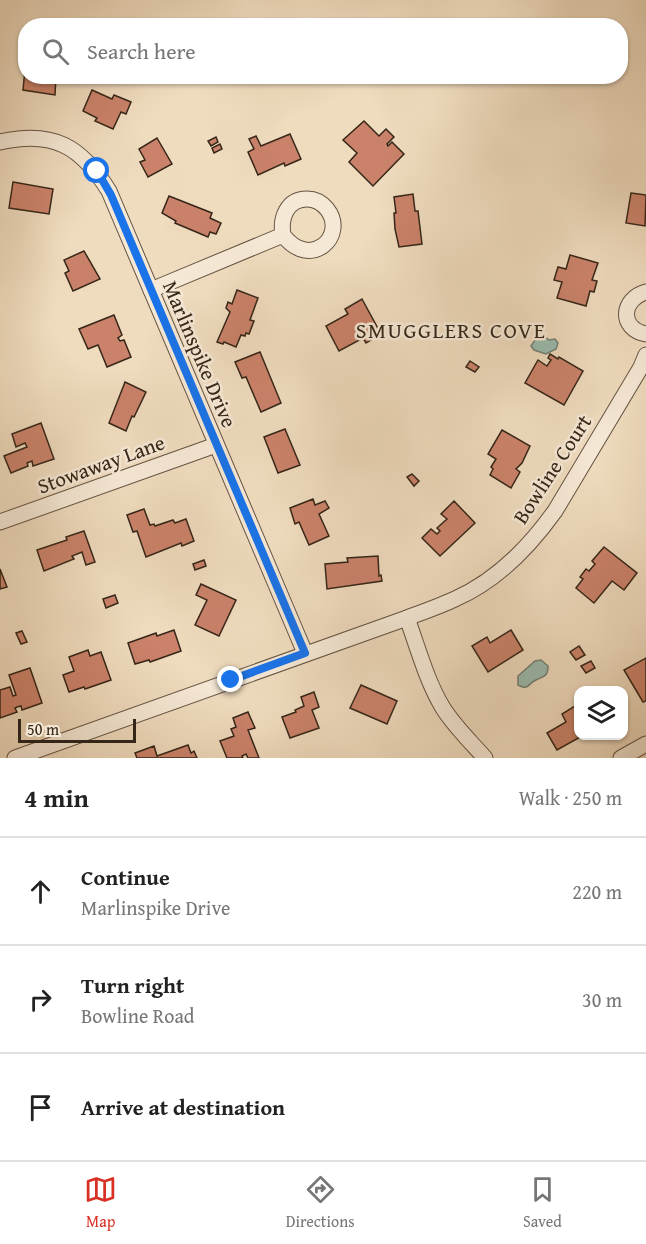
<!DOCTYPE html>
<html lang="en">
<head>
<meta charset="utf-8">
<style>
  :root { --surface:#fff; --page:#f2f2f2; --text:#222; --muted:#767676; --line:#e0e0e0; --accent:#d93025 }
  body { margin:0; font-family:"Gentium Book Plus",serif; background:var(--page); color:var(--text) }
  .controls { position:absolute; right:18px; bottom:18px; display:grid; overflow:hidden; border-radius:12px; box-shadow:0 2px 4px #0004 }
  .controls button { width:54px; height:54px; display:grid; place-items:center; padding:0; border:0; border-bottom:2px solid var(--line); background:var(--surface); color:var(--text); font:30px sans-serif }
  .scale { position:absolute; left:18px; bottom:15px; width:118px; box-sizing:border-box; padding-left:6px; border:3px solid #352618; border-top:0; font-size:16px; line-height:21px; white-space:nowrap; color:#352618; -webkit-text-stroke:4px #f5e8d5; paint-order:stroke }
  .stop { position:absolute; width:18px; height:18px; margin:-14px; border:4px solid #1a73e8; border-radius:50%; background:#fff }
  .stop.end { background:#1a73e8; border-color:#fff; box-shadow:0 2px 6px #0008 }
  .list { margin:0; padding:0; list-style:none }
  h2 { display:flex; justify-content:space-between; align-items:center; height:78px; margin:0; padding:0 24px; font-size:26px }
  h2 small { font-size:20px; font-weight:400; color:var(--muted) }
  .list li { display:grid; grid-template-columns:39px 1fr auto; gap:18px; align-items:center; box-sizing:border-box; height:108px; padding:0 24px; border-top:2px solid var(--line) }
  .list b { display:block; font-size:22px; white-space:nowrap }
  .list p { margin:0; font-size:20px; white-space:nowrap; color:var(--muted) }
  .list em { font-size:20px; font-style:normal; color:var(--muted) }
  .icon { flex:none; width:33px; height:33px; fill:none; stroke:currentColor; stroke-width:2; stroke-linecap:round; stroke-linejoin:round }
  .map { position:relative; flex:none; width:646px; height:758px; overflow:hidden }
  .search { position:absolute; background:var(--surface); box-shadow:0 2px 4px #0004; left:18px; right:18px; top:18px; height:66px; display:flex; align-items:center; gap:15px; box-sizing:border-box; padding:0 21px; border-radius:24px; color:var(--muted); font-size:22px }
  .sheet { height:402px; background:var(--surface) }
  nav { display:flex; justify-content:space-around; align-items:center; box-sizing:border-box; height:84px; border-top:2px solid var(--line); background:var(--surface); font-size:16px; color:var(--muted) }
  nav a { display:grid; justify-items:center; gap:3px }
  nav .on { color:var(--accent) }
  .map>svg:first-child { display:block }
</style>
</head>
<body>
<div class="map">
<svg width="646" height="758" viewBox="0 0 646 758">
  <rect width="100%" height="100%" fill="#efdbbe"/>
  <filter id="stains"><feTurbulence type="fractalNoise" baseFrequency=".00333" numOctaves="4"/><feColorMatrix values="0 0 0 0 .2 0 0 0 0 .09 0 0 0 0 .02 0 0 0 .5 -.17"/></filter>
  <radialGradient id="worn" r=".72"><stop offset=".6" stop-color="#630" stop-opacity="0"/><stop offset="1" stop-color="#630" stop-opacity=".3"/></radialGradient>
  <g fill="#9abbaf" stroke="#727f73" stroke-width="1.5">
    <path d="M544 336 549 340 555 339 558 343 556 349 546 354 534 350 531 346 535 340Z"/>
    <path d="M541 660 548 666C548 677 544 676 536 680 527 684 529 691 518 685V676L535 661Z"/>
  </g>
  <g fill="#ca826a" stroke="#352618" stroke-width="1.5">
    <path d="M25 69 26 76H56L55 95 23 90Z"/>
    <path d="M92 90 112 99 114 95 131 102 126 114 121 112 113 129 95 121 97 118 83 111Z"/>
    <path d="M364 121 379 136 386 129 394 137 387 144 388 146 392 142 404 154 373 186 349 162 357 153 343 140Z"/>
    <path d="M290 134 301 159 285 166 284 163 258 175 248 152 254 149 249 139 256 136 261 146Z"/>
    <path d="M216 137 218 142 211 146 208 141Z"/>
    <path d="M157 138 172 164 148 177 140 162 145 160 139 149Z"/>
    <path d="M220 144 222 149 214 153 212 148Z"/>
    <path d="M13 182 53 189 49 214 9 208Z"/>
    <path d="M631 193 646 195 645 226 626 223Z"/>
    <path d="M413 194 415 211H418L422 244 399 247 395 229 394 213H396L394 197Z"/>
    <path d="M169 196 212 213 210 218 221 223 216 234 210 232 208 237 175 223 176 221 162 213Z"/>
    <path d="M84 251 100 279 73 291 65 273 69 271 64 260Z"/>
    <path d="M570 255 598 263 592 280 597 281 594 292 590 291 586 306 557 298 562 282 554 280 558 267 566 269Z"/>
    <path d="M237 290 258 298 250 320 254 321 249 334 246 333 245 336 241 335 236 347 224 342 223 344 217 342 230 312 226 308 228 302 232 304Z"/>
    <path d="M362 299 381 334 366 343 363 338 339 351 326 326 348 314 345 309Z"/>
    <path d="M114 315 122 335 118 338 120 341 124 340 131 357 107 367 98 345 88 349 79 329Z"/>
    <path d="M260 352 281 403 261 412 246 377 242 378 235 362Z"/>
    <path d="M550 354 558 359 559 357 583 371 564 405 525 383 538 360 547 366 551 360 548 358Z"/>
    <path d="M470 361 479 367 475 372 466 367Z"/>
    <path d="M125 382 146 392 134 417 132 416 126 431 109 423Z"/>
    <path d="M41 423 54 459 33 466 32 461 27 463 28 466 11 473 4 456 27 447 25 443 16 447 12 434Z"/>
    <path d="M285 429 300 465 278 473 264 437Z"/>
    <path d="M502 430 530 446 522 463 516 469 520 472 511 488 490 475 493 469 491 467 496 459 488 454Z"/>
    <path d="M412 474 419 481 414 486 407 477Z"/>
    <path d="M313 499 315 505 325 501 329 508 319 514 329 536 309 545 299 522 295 524 290 508Z"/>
    <path d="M454 501 475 523 440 556 422 538 431 529 437 534 440 531 437 528 447 519 441 514Z"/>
    <path d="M144 509 150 525 154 524 155 526 173 520 175 523 186 519 194 541 182 546 181 543 146 557 137 531 133 532 127 515Z"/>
    <path d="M84 531 95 562 86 565 82 552 72 556 74 559 44 571 37 550 67 540 66 537Z"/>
    <path d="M604 547 637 573 624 590 612 581 594 603 576 588 583 579 580 577 586 569 589 571 595 564 592 561Z"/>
    <path d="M378 556 379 576 381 575 382 581 327 589 325 564 348 562 347 558Z"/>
    <path d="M204 560 206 566 195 570 193 564Z"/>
    <path d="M0 569 7 587 0 589Z"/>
    <path d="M201 584 236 600 219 636 195 625 207 600 196 595Z"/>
    <path d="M115 595 118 603 106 608 103 599Z"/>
    <path d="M174 630 181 651 150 662 149 660 135 664 128 643 156 633 157 636Z"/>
    <path d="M511 630 523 650 488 672 472 646 487 637 490 643Z"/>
    <path d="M22 631 27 642 21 644 16 633Z"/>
    <path d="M579 646 585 655 576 660 570 652Z"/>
    <path d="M88 650 90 656 101 652 111 680 85 689 84 687 69 692 63 675 74 671 69 657Z"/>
    <path d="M646 658V701L643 702 624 670Z"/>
    <path d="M591 661 595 668 586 673 581 666Z"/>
    <path d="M30 668 42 703 22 710 21 706 17 707 15 708 17 712 0 718V690L10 687 13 696 16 695 9 675Z"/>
    <path d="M361 685 397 701 387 724 350 708Z"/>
    <path d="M314 692 319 707 312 710 319 728 290 738 282 717 296 712 295 710 304 706 301 697Z"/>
    <path d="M578 704V736H582L557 750 547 733 566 722 562 714Z"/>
    <path d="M248 712 255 728 248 730 259 758H248L246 754 242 756 243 758H227L220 741 234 736 231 729 236 727 233 718Z"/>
    <path d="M188 745 191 753 194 751 197 758H137L135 753 154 746 157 756Z"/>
  </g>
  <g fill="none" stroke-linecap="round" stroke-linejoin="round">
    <defs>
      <g id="minor">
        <path d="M0 142C53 130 81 146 109 191L305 653"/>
        <path d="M151 290 283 235C310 271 348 236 327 209 322 203 316 199 307 199 287 199 280 218 283 235"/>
        <path d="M646 292C621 299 619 329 646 334"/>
        <path d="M0 522 216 445"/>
        <path d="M407 618C418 648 427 682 443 708 455 727 471 742 485 758"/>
        <path d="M15 758 407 618C423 612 440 606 455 599 496 581 530 546 555 511L641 367 646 355"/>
        <path d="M621 758 646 744"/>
      </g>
    </defs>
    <use href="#minor" stroke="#645342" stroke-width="17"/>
    <use href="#minor" stroke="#f5e8d5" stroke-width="15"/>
  </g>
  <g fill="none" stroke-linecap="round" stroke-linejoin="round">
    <path stroke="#1a73e8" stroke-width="8" d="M97 171 111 195 305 653 231 680"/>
  </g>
  <g text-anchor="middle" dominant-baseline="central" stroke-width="5" stroke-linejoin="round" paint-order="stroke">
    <g font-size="21" fill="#352618" stroke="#f5e8d5">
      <text transform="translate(200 354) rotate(67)">Marlinspike Drive</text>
      <text transform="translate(101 464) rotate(-20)">Stowaway Lane</text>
      <text transform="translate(552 469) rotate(-57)">Bowline Court</text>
    </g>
    <g font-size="22" letter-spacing="1.5" fill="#352618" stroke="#f5e8d5">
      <text x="451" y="330">SMUGGLERS COVE</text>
    </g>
  </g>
  <rect width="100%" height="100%" filter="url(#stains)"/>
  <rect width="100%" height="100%" fill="url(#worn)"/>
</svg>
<div class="controls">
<button><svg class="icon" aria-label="layers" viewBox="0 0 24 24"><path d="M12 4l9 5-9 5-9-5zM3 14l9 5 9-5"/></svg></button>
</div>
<div class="scale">50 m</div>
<div class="stop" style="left:97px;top:171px"></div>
<div class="stop end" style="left:231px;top:680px"></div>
<div class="search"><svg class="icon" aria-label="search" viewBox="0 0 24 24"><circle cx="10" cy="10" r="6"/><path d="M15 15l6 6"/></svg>Search here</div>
</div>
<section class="sheet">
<h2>4 min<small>Walk · 250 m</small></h2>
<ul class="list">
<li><svg class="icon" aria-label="ahead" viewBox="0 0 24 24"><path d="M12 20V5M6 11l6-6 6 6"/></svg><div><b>Continue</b><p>Marlinspike Drive</p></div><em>220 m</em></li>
<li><svg class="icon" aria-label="right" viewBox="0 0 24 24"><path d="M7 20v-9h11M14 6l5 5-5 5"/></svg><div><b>Turn right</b><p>Bowline Road</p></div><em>30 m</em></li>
<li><svg class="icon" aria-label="arrive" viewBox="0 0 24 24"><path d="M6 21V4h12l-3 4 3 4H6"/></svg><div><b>Arrive at destination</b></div></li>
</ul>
</section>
<nav>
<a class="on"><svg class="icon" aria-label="map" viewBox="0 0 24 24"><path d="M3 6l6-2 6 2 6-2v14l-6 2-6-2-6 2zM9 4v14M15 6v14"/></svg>Map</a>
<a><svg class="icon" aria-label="directions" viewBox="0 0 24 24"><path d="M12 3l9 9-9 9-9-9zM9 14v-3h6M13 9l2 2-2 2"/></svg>Directions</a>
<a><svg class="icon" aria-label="saved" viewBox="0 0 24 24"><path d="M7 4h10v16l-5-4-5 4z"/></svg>Saved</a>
</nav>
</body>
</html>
